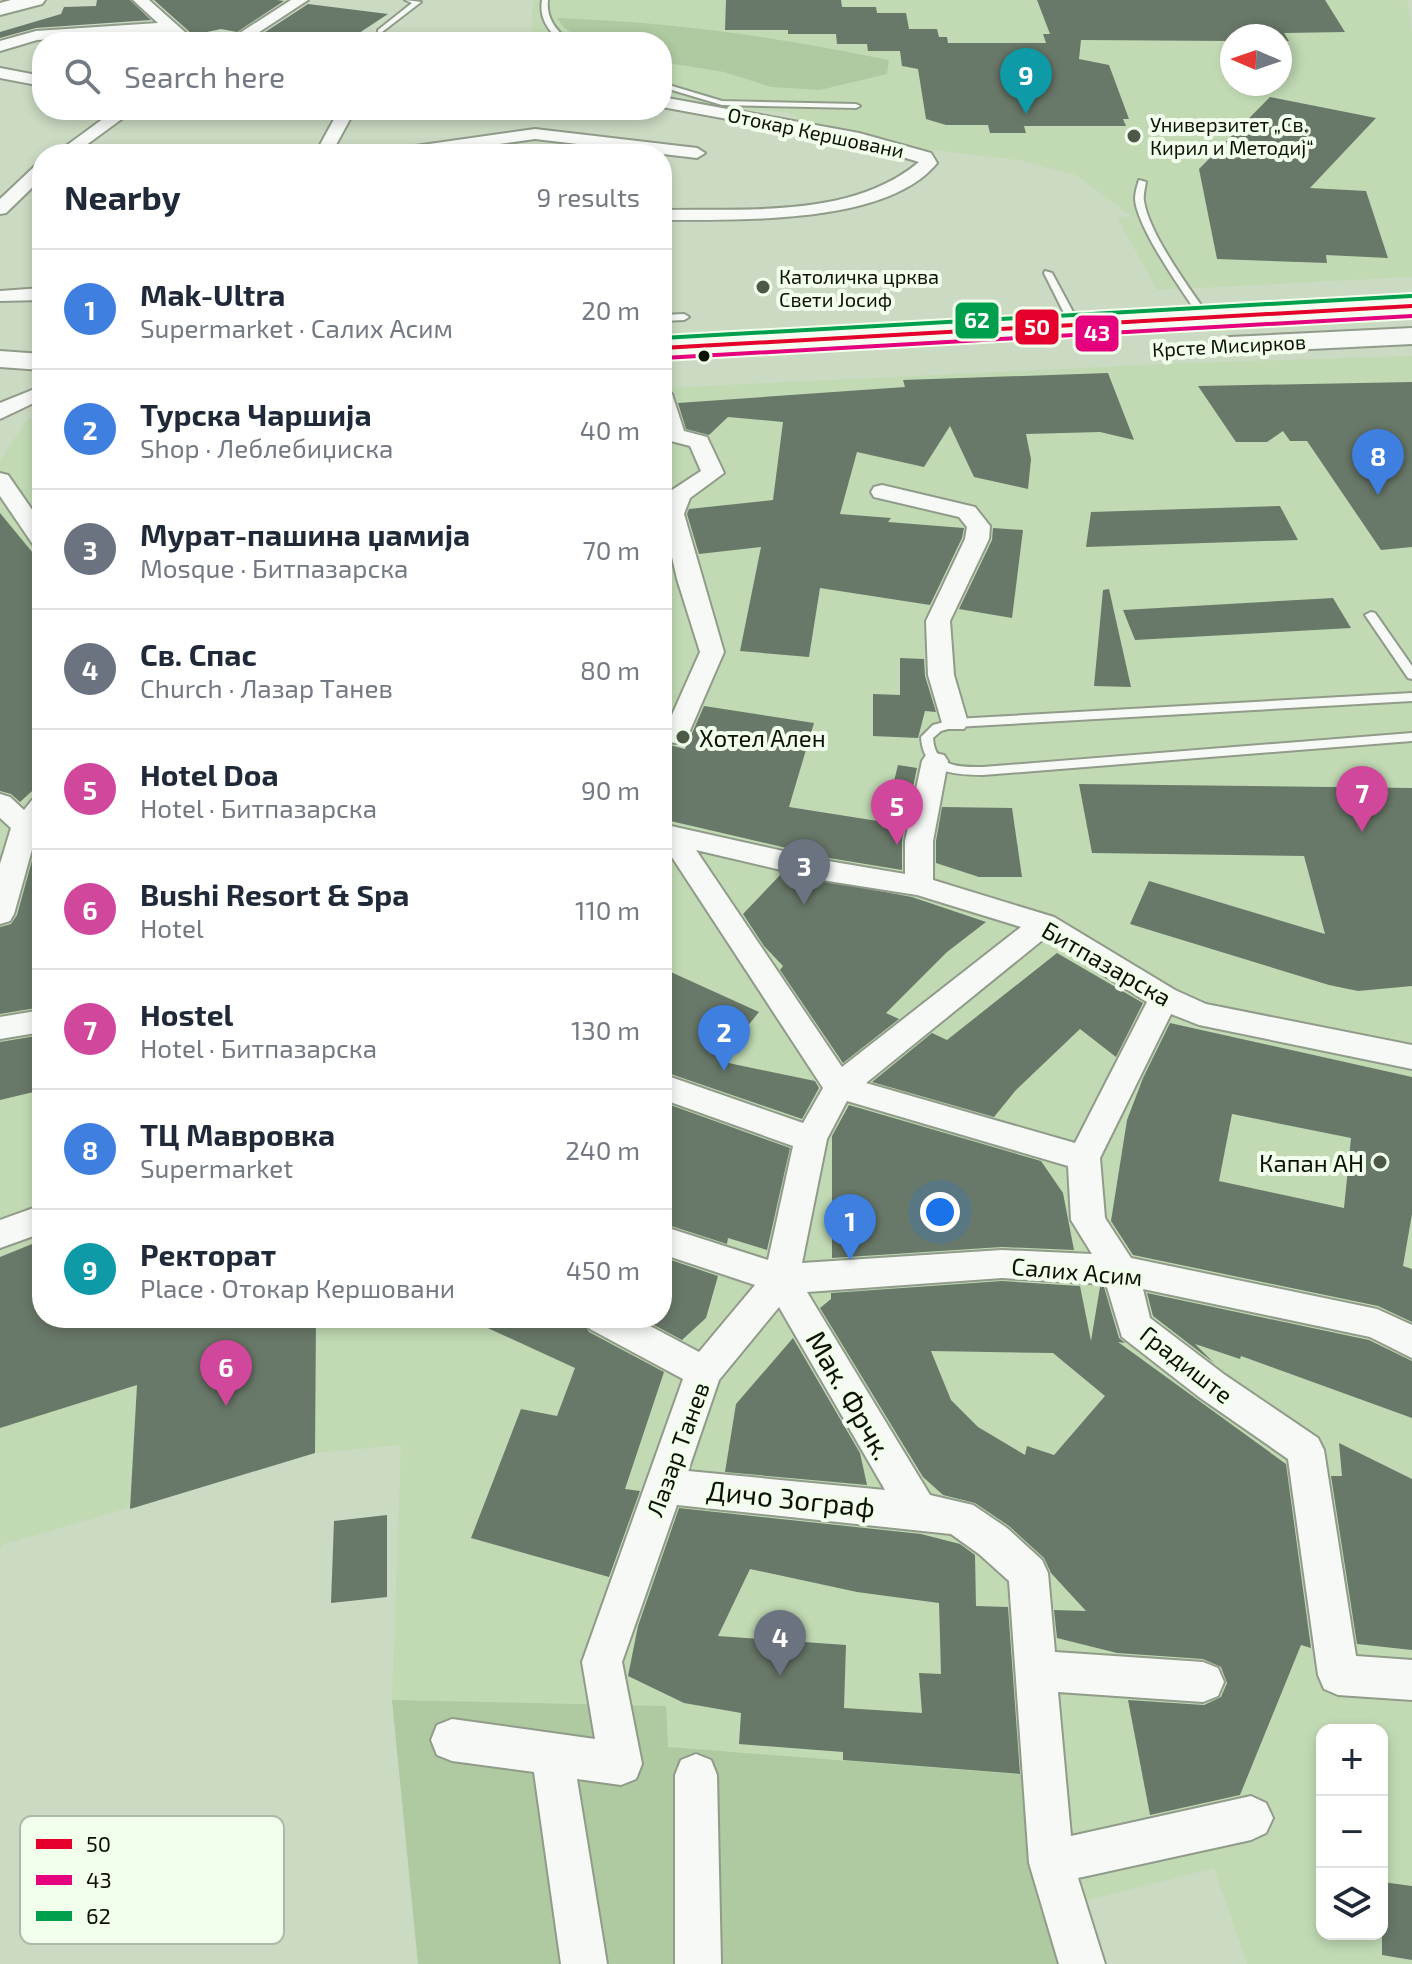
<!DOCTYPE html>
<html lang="en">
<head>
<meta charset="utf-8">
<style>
  :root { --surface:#fff; --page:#f6f6f7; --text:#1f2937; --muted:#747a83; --line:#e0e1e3; --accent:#b45309 }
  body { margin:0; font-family:"Exo 2",sans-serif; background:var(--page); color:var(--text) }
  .controls { position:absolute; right:24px; bottom:24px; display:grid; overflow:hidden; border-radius:16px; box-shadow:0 4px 12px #0003 }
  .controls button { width:72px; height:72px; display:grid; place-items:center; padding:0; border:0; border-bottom:2px solid var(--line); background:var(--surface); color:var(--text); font:40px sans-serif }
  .compass { position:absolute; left:1220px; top:24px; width:72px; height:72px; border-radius:50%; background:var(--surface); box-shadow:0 4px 12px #0003; rotate:272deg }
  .you { position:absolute; left:940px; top:1212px; width:28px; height:28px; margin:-20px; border:6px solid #fff; border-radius:50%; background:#1a73e8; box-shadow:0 0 0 12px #1a73e833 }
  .badge { display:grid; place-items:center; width:52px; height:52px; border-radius:50%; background:var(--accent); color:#fff; font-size:26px; font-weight:700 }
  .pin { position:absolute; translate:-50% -66px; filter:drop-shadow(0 2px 4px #0008) }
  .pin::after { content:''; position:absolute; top:42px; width:28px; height:24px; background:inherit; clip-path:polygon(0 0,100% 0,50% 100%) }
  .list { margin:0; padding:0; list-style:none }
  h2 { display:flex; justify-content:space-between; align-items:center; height:104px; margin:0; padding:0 32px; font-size:34px }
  h2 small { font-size:26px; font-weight:400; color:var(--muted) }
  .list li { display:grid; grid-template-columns:52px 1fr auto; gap:24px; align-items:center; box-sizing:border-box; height:120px; padding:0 32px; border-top:2px solid var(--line) }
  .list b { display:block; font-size:30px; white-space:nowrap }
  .list p { margin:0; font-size:26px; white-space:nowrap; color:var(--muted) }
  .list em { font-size:26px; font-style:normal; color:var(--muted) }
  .icon { flex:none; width:44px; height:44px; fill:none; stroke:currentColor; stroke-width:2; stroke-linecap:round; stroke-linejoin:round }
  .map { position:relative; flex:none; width:1412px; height:1964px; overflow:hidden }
  .search { position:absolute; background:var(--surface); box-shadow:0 4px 12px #0003; left:32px; top:32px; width:640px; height:88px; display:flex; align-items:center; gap:20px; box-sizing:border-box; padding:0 28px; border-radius:32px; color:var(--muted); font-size:30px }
  .panel { position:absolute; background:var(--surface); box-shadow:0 4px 12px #0003; left:32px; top:144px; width:640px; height:1184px; border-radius:32px }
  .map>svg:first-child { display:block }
</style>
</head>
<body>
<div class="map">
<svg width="1412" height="1964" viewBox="0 0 1412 1964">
  <rect width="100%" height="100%" fill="#cbdac2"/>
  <g fill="#c1dab4" fill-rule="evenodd">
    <path d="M533 0H1407L1412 33V277L1157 290 1118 219 1131 216 1076 175 1019 160 915 148 798 124 797 117 786 112 725 109 662 92V42H547L531 29ZM1232 36H1280V84H1232Z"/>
    <path d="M1412 356V1964H1247L1214 1868 1080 1902 946 1770 667 1747 666 1706 392 1700 401 1445 315 1453 2 1545 0 1552V460L28 419 42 418V1318H662V388L1185 363ZM1322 1730H1382V1934H1322Z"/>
  </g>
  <g fill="#afc9a0">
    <path d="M557 18C672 22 777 37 889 60L887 74 820 90 771 87 724 72 662 62V42C628 42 577 52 557 18Z"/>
    <path d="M392 1700 666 1706 668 1747 1028 1775 1082 1964H418Z"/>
  </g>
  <g fill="#697969" fill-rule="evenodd">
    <path d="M97 0H130L151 20 36 28 0 38V32L61 14 64 7 96 6Z"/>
    <path d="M154 0H277L284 1 237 32 221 29 193 35Z"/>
    <path d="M726 0H841L842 7H876L877 13H906L909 29H937L939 37H947L948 43H1046L1043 34H1050L1037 0H1325L1345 32 1284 33 1289 41H1280V36H1232V41L1081 40 1079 59 1109 65 1129 119H1123L1126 126H1024L1026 133H990L988 125H946L926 119 918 69 902 66 900 51H868L867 44H837L836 34H788V30H725Z"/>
    <path d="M308 4 388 14 350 39 326 35 315 42H295L259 36Z"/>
    <path d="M166 35 171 40 53 42Z"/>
    <path d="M1270 97 1376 118 1310 188 1366 191 1388 258 1326 255 1327 263 1217 259 1199 169Z"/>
    <path d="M1108 373 1134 440 1100 432 1026 434 1031 459 1028 489 974 477 950 426 924 467 857 452 840 514 891 518 888 522 964 528 962 538 930 605 820 588 809 657 740 651 761 547 699 554 687 514 689 509 773 500 783 422 728 417 709 435 686 429 678 403 905 387 903 380Z"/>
    <path d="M1412 382V547L1381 550 1307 441H1290L1283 431 1267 442H1236L1198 386Z"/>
    <path d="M1280 506 1298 540 1086 547 1091 512Z"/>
    <path d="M0 513 42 564V782L20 802 11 794 0 791Z"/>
    <path d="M993 528 1023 530 1012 618 959 609 992 540Z"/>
    <path d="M1109 589 1131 687 1094 686 1103 590Z"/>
    <path d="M1333 598 1351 628 1135 640 1123 610Z"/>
    <path d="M900 658 924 659 925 676 936 712 925 711 918 738 873 736V694L900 695Z"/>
    <path d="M704 706 814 723 789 807 884 822 898 765 917 768 902 840V870L829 858 662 819V743L685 749Z"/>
    <path d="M1079 784 1412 788V986L1358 991 1329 985 1130 924 1149 881 1325 934 1304 856 1092 853Z"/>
    <path d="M942 807 1012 808 1022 877H979L936 863V841Z"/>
    <path d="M36 846 42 848V1007L0 1014V927L11 924 17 915Z"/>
    <path d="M782 873 912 897 986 922 947 952 886 1013 899 1019 843 1063 780 970 783 966 764 946 743 914Z"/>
    <path d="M1057 953 1143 1003 1116 1057 1080 1029 1016 1090 994 1117 872 1082 932 1033 947 1040Z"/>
    <path d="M662 968 759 1012 719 1061 815 1081 819 1088 802 1119 662 1071Z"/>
    <path d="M1170 1023 1412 1077V1214L1403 1266 1412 1269V1322L1378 1306 1133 1255 1111 1221 1127 1120 1143 1078ZM1232 1114 1351 1138 1344 1208 1219 1181Z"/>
    <path d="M42 1035V1090L0 1100V1042Z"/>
    <path d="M662 1102 790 1148 767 1250 728 1238 727 1244 662 1223Z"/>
    <path d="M849 1105 1041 1161 1063 1193 1074 1250 1002 1247 832 1258V1136Z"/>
    <path d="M42 1240V1318H316L315 1453 130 1509 137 1385 0 1428V1257Z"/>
    <path d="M662 1257 718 1276 706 1318 682 1340 641 1318H662Z"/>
    <path d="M1002 1281 1080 1286 1091 1341 1100 1287H1104L1119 1338 1125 1343 1118 1342 1286 1464 1311 1648 1301 1645 1240 1795 1150 1815 1128 1700 1204 1705 1221 1697 1227 1683 1221 1667 1203 1659 1117 1653 1057 1638 1054 1610 1086 1611 1051 1573 1044 1558 1009 1526 975 1503 943 1495 923 1477 820 1308 831 1299V1293ZM931 1351 1053 1353 1105 1396 1054 1455 1027 1446 1025 1455 978 1427 951 1400Z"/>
    <path d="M1147 1293 1369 1340 1412 1361V1418L1241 1356 1240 1359 1195 1344 1214 1363 1153 1316Z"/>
    <path d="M466 1318H581L589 1332 664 1372 625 1489 640 1491 609 1577 471 1538 521 1409 557 1416 575 1368Z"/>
    <path d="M793 1338 860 1453 867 1485 725 1472 736 1404Z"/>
    <path d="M1339 1443 1412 1479V1650L1357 1644 1331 1476H1342Z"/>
    <path d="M679 1508 921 1534 960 1544 975 1555 976 1606 1008 1607 1020 1774 843 1760V1752L739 1744 741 1713 684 1703 628 1676 638 1626ZM750 1569 857 1592 939 1603 941 1674 919 1673 922 1713 844 1708 846 1645 718 1636Z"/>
    <path d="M387 1515V1597L331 1603 334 1521Z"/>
    <path d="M1382 1882 1412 1886V1960L1382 1955Z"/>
  </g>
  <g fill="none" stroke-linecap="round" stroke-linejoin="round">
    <defs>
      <g id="lane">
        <path d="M405 0 421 2 382 32H378V30L412 3Z"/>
        <path d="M542 0H548C546 19 556 29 569 42H561C548 30 539 18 542 0Z"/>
        <path d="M662 83 722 101 856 104 860 106 856 108 722 105 662 87Z"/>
        <path d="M1139 180 1146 182C1145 188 1143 195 1144 201 1149 234 1190 289 1210 318L1208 320H1202C1184 294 1137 228 1135 199 1135 193 1137 186 1139 180Z"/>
        <path d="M1045 271 1052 273 1080 325 1078 327 1070 325 1044 273Z"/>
        <path d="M662 315 684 314 689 317 684 320 662 321Z"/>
        <path d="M1371 612 1375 613 1412 666V679L1408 678 1365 615Z"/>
        <path d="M1412 693V701L955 727 941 731 933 738C935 768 959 767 983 767L1412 733V741L983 775C953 775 923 773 921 737L933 725 955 719Z"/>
      </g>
      <g id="street">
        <path d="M133 0H149L196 42H179L167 32 37 40 0 51V41L36 31 158 23Z"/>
        <path d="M291 0H308L244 42H226Z"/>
        <path d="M466 34 471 36V42H453Z"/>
        <path d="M0 68 42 76V86L0 78Z"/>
        <path d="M662 97 859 133 931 153 937 163C886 226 737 219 662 220V210C746 208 851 219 919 162L857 143 662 107Z"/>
        <path d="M115 110H134L74 154H55Z"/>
        <path d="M339 110H355L331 154H315Z"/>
        <path d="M535 129 697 148 705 153 697 158 535 139 430 154H386L394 149Z"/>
        <path d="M42 164V178L6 213 0 214V199L36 165Z"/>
        <path d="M42 288V300L0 301V291Z"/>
        <path d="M42 386V399L0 419V403Z"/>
        <path d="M662 388 672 394 684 431 707 437 724 473 690 498 684 514 724 652 688 735 684 741 675 743 662 740V723L668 724 700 652 677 579 662 513 672 490 701 471 690 446 667 440 664 435Z"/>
        <path d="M0 473 8 475 42 524V548L34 546 0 496Z"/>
        <path d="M882 485 975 507 990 526 989 539 950 621 954 675 968 723 964 729H946L942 723 928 675 926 621 965 539 967 527 959 517 874 497 871 492 874 487Z"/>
        <path d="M935 753 944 755 948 761 933 841V880L1054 917 1175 990 1206 1004 1412 1045V1069L1199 1025 1171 1014 1100 1158 1105 1218 1131 1258 1377 1309 1412 1325V1358L1370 1337 1143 1289 1150 1318 1225 1375 1318 1438 1324 1450 1356 1656 1412 1660V1700L1338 1695 1324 1689 1318 1675 1288 1459 1199 1397 1122 1337 1106 1284 1002 1278 807 1292 930 1495 973 1505 1007 1528 1042 1560 1048 1573 1055 1652 1203 1662 1218 1668 1224 1682 1218 1696 1203 1702 1058 1692 1071 1836 1251 1796 1266 1803 1273 1818 1266 1833 1251 1840 1078 1878 1105 1964H1059L1029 1863 1009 1581 979 1554 951 1534 677 1505 622 1662 642 1764 636 1779 621 1785 577 1779 607 1964H561L534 1772 452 1761 437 1755 431 1740 437 1725 452 1719 595 1739 582 1662 683 1379 590 1329 584 1318H635L699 1352 755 1285 662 1254V1226L768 1260 793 1146 662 1099V1074L803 1123 823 1088 662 842V824L828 861 905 874V841L922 761 926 755ZM696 850 828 881 917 895 1021 927 842 1067ZM1045 938 1147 1002 1075 1143 866 1083ZM847 1101 1068 1166 1071 1220 1092 1254 1002 1250 802 1263 827 1139ZM779 1307 885 1490 688 1471 719 1380Z"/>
        <path d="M0 794 10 797 24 810 32 800 42 797V841L35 839 14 914 10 921 0 924V864L11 828 0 818Z"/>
        <path d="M42 1010V1032L0 1039V1017Z"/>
        <path d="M42 1205V1233L0 1248V1220Z"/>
        <path d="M696 1754 711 1760 717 1775 721 1964H675V1775L681 1760Z"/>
      </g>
      <g id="secondary">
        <path d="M11 0H45L42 4 0 15V3Z"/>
        <path d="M1412 298V314L662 356V340Z"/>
        <path d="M1412 328V344L1230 353 1220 351 1216 345 1220 339 1230 337Z"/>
        <path d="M0 351 42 354V370L0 367Z"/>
      </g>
    </defs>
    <use href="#lane" stroke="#909b89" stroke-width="4"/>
    <use href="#street" stroke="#909b89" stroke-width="4"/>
    <use href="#secondary" stroke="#909b89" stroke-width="4"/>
    <use href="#lane" fill="#f7f9f6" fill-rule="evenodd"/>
    <use href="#street" fill="#f7f9f6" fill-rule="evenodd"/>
    <use href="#secondary" fill="#f7f9f6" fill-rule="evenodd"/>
    <defs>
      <path id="bus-1" d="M662 348 1412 306"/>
      <path id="bus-2" d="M663 358 1412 316"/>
      <path id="bus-3" d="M662 338 1411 296"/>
    </defs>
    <use href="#bus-1" stroke="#f3ffed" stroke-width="8"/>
    <use href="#bus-2" stroke="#f3ffed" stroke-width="8"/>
    <use href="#bus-3" stroke="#f3ffed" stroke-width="8"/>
    <use href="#bus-1" stroke="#e4002b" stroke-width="4"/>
    <use href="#bus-2" stroke="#e5007d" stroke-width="4"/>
    <use href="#bus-3" stroke="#009f4d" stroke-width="4"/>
  </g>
  <g fill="#4d5946" stroke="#f3ffed" stroke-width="3">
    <circle cx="1134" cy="136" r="8"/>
    <circle cx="763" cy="287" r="8"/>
    <circle cx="683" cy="737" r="8"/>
    <circle cx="1380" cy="1162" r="8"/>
  </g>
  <circle fill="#091304" stroke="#f3ffed" stroke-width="3" cx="704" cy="356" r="7"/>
  <g text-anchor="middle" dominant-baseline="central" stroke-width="8" stroke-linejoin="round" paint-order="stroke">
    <g font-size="20" fill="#091304" stroke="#f3ffed" text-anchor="start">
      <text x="1150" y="124">Универзитет „Св.<tspan x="1150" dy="23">Кирил и Методиј“</tspan></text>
      <text x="779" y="276">Католичка црква<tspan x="779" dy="23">Свети Јосиф</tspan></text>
    </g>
    <g font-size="20" fill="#091304" stroke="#f3ffed">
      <text transform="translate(816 132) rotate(12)">Отокар Кершовани</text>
      <text transform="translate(1229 345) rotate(-3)">Крсте Мисирков</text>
    </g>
    <g font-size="24" fill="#091304" stroke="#f3ffed" text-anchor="start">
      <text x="699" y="737">Хотел Ален</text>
      <text x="1364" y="1162" text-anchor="end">Капан АН</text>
    </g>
    <g font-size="24" fill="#091304" stroke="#f3ffed">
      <text transform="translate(1107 963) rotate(30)">Битпазарска</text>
      <text transform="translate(1077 1271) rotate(5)">Салих Асим</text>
      <text transform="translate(1187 1364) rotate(38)">Градиште</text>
      <text transform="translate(677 1449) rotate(-70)">Лазар Танев</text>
    </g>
    <g font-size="28" fill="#091304" stroke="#f3ffed">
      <text transform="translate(850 1395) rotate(60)">Мак. Фрчк.</text>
      <text transform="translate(791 1498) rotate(6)">Дичо Зограф</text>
    </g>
  </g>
  <rect x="20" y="1816" width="264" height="128" rx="12" fill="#f3ffed" stroke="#adb8a7" stroke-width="2"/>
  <rect x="36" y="1839" width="36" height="10" fill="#e4002b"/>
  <rect x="36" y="1875" width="36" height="10" fill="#e5007d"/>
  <rect x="36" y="1911" width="36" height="10" fill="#009f4d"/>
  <g font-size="22" fill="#091304">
    <text x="86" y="1852">50</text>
    <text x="86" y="1888">43</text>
    <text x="86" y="1924">62</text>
  </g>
  <g stroke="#f3ffed" stroke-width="3">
    <rect x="954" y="301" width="46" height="39" rx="8" fill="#009f4d"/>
    <rect x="1014" y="308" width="46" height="38" rx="8" fill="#e4002b"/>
    <rect x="1074" y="314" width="46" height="39" rx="8" fill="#e5007d"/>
  </g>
  <g font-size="22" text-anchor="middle" font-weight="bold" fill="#fff">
    <text x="977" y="328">62</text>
    <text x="1037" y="335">50</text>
    <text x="1097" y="341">43</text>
  </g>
</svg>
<div class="controls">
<button>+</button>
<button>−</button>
<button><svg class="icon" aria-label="layers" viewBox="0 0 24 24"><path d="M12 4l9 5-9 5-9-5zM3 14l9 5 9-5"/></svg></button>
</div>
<svg class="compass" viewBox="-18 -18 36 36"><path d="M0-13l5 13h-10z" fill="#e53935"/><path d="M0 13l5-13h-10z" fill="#747a83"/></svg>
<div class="you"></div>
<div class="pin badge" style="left:850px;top:1260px;background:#3f7fe0">1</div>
<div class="pin badge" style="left:724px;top:1071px;background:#3f7fe0">2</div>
<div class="pin badge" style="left:804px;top:905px;background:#6b7280">3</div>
<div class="pin badge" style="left:780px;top:1676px;background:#6b7280">4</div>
<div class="pin badge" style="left:897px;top:845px;background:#d1479c">5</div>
<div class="pin badge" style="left:226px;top:1406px;background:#d1479c">6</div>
<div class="pin badge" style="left:1362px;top:832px;background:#d1479c">7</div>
<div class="pin badge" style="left:1378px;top:495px;background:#3f7fe0">8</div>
<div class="pin badge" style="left:1026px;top:114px;background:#0f9aa8">9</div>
<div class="search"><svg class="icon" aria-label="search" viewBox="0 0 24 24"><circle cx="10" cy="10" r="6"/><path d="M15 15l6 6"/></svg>Search here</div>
<section class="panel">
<h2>Nearby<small>9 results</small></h2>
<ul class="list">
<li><span class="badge" style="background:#3f7fe0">1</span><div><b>Mak-Ultra</b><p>Supermarket · Салих Асим</p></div><em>20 m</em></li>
<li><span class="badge" style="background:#3f7fe0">2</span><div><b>Турска Чаршија</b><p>Shop · Леблебиџиска</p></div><em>40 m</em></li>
<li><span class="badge" style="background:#6b7280">3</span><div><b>Мурат-пашина џамија</b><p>Mosque · Битпазарска</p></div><em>70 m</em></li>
<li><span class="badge" style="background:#6b7280">4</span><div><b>Св. Спас</b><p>Church · Лазар Танев</p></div><em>80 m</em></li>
<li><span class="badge" style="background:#d1479c">5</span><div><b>Hotel Doa</b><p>Hotel · Битпазарска</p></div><em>90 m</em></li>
<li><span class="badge" style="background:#d1479c">6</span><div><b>Bushi Resort &amp; Spa</b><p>Hotel</p></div><em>110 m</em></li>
<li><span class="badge" style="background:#d1479c">7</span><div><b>Hostel</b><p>Hotel · Битпазарска</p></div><em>130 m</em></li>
<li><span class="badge" style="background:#3f7fe0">8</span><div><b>ТЦ Мавровка</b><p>Supermarket</p></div><em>240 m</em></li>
<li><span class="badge" style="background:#0f9aa8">9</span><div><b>Ректорат</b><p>Place · Отокар Кершовани</p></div><em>450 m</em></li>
</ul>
</section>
</div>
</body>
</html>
